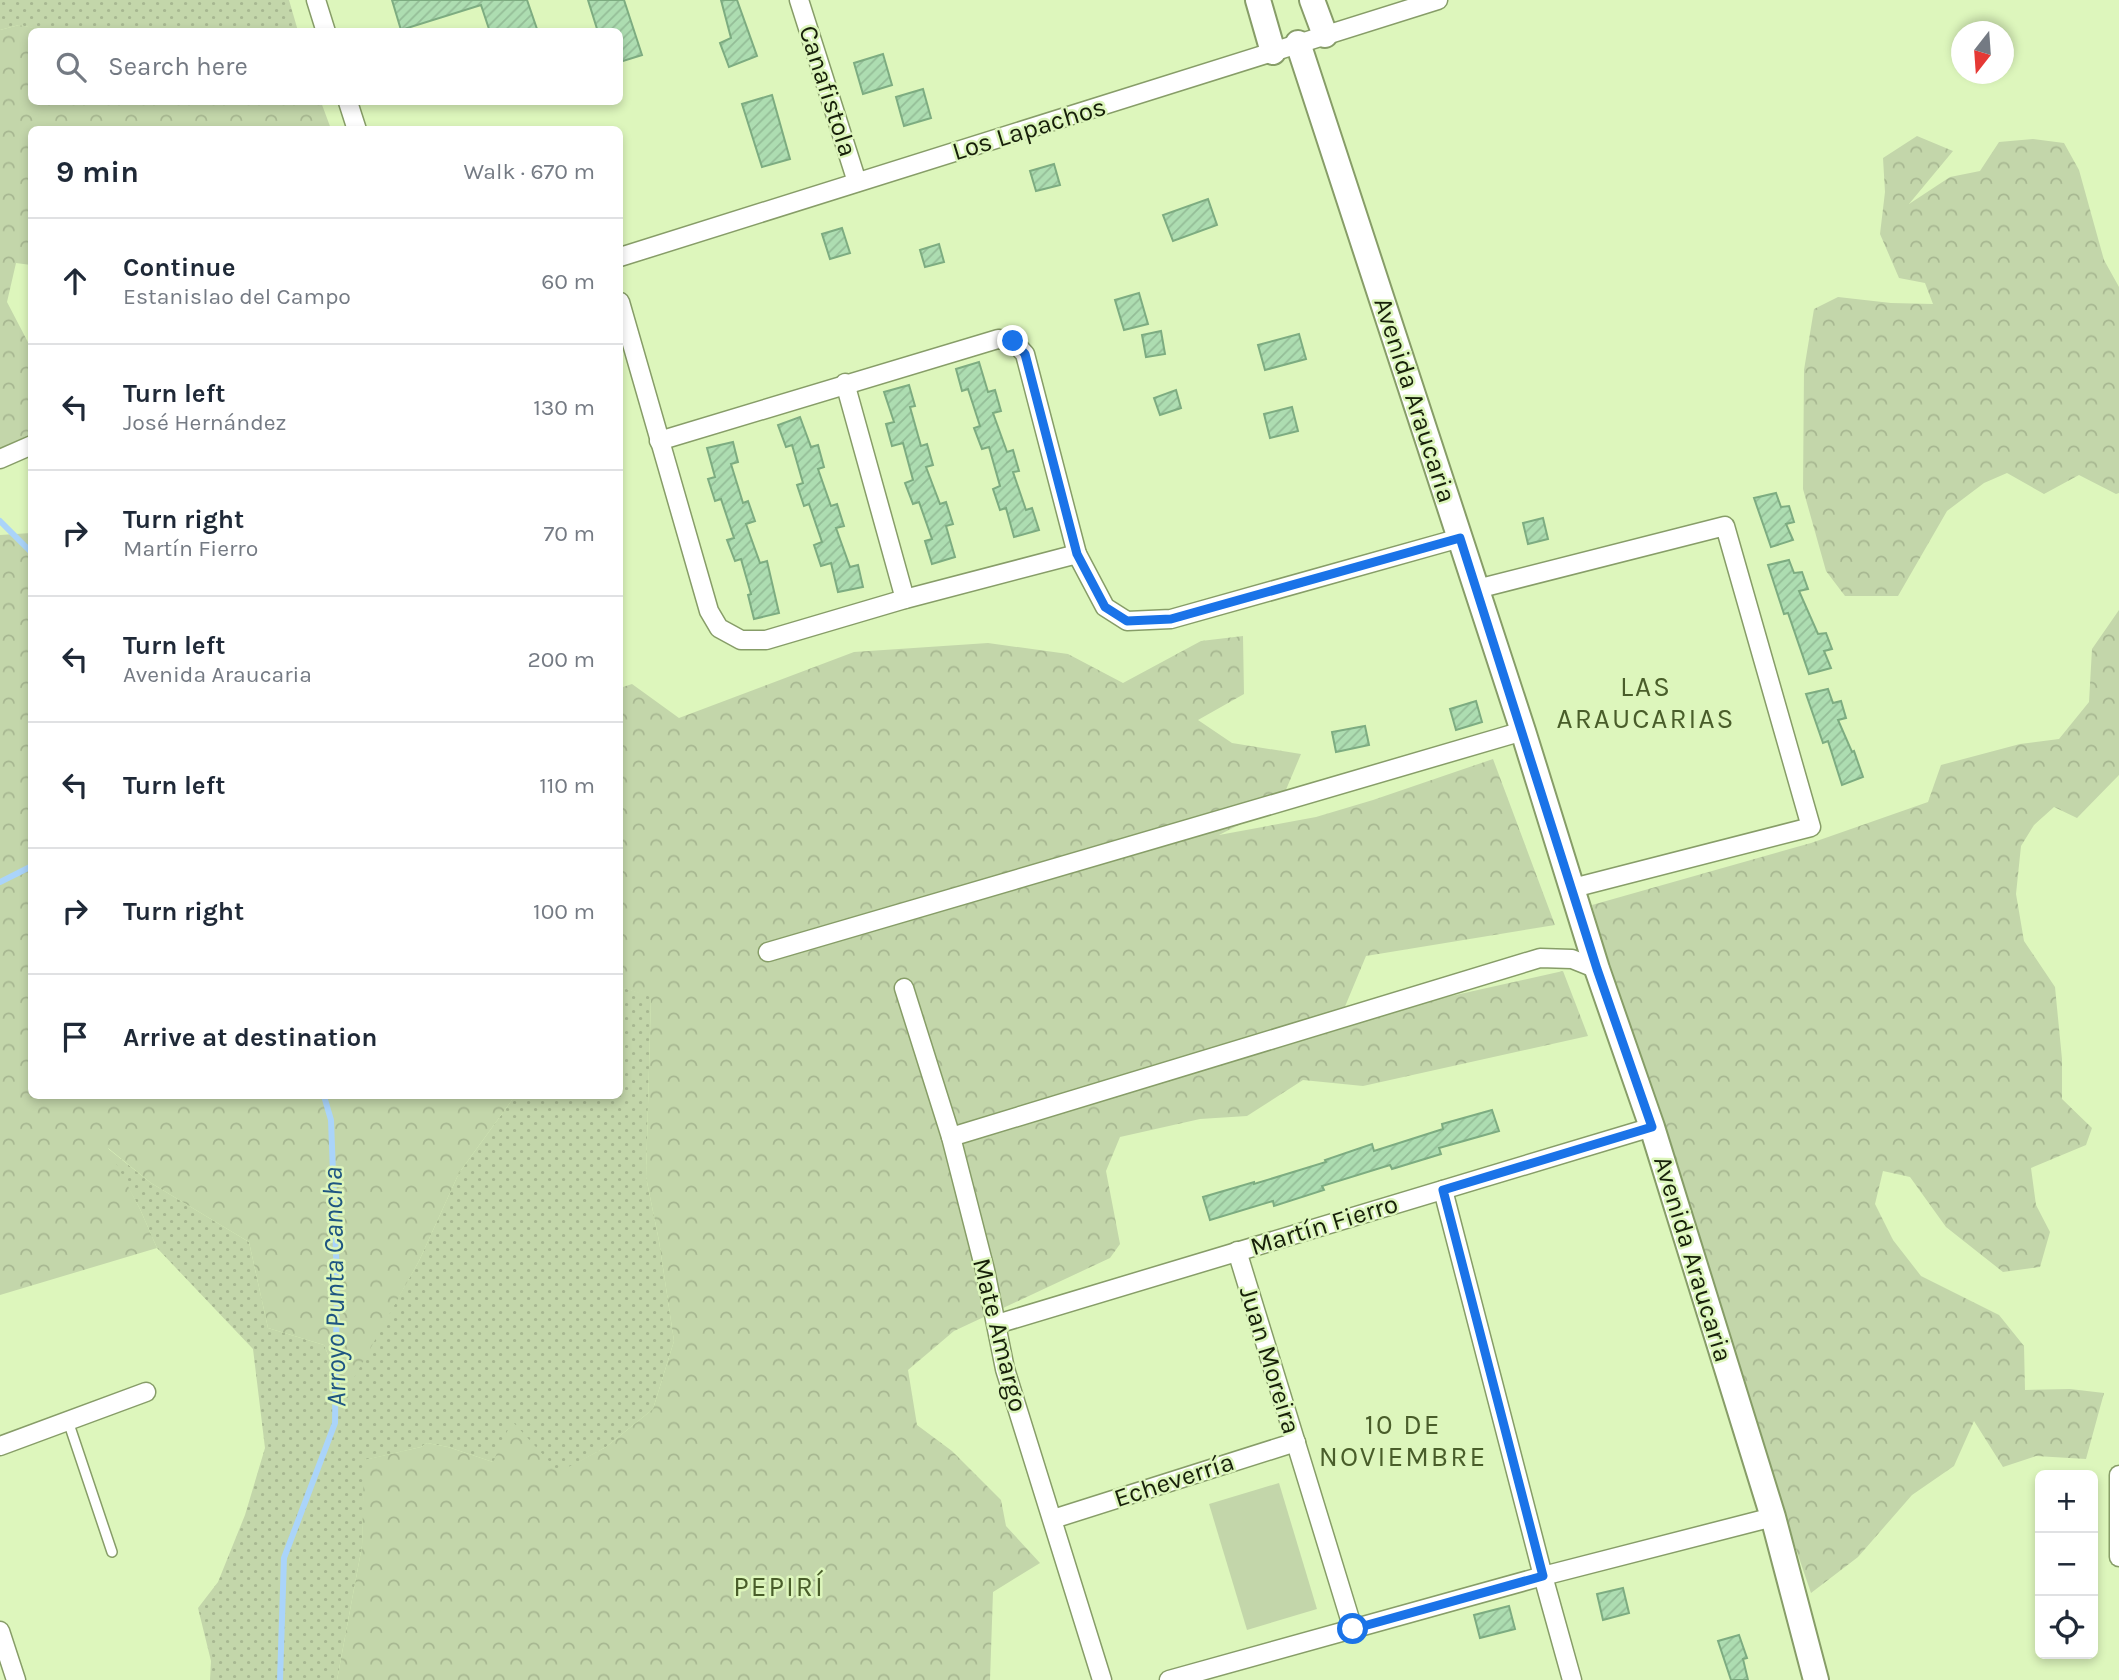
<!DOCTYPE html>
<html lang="en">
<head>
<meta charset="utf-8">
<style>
  :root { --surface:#fff; --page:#f6f6f7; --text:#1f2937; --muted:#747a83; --line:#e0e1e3 }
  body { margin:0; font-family:Karla,sans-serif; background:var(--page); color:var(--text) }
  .controls { position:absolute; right:21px; bottom:21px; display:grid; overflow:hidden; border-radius:10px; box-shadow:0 4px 10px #0003 }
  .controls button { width:63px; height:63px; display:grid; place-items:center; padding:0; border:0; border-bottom:2px solid var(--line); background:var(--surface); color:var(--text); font:35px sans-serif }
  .compass { position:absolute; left:1951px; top:21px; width:63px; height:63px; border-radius:50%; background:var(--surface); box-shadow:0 4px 10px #0003; rotate:197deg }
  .stop { position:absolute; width:21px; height:21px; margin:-16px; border:5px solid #1a73e8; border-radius:50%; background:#fff }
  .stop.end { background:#1a73e8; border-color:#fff; box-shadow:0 2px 7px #0008 }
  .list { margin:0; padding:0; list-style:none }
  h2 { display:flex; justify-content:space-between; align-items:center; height:91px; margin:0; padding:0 28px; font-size:30px }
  h2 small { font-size:23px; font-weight:400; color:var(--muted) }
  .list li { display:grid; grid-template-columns:46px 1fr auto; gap:21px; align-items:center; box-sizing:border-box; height:126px; padding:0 28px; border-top:2px solid var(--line) }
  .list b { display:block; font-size:26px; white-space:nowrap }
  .list p { margin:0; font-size:23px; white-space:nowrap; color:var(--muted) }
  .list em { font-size:23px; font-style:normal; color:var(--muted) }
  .icon { flex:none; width:38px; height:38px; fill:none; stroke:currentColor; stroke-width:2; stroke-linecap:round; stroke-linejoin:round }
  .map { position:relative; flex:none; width:2119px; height:1680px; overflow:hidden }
  .search { position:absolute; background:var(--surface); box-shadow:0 4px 10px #0003; left:28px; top:28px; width:595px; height:77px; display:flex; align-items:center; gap:18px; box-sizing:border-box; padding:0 24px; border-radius:10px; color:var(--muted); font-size:26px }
  .panel { position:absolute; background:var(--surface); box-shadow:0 4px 10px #0003; left:28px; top:126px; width:595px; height:973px; border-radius:10px }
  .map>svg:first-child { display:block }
</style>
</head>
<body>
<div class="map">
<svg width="2119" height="1680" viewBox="0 0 2119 1680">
  <defs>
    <pattern id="grass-dots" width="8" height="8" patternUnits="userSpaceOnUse" patternTransform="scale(1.75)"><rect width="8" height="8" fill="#c3d6aa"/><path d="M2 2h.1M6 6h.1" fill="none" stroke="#a7b791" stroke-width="1.8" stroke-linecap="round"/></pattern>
    <pattern id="forest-crowns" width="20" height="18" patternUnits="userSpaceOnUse" patternTransform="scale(1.75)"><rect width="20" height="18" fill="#c3d6aa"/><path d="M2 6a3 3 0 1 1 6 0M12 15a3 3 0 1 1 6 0" fill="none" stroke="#a7b791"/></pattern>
    <pattern id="building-hatch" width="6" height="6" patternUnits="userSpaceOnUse" patternTransform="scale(1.75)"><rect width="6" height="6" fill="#adddb1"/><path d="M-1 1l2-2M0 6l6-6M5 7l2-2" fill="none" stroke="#94bd97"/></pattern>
  </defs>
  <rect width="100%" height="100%" fill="#ddf6bc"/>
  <g fill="url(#grass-dots)">
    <path d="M0 0H289L298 31 52 32 19 25 0 30Z"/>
    <path d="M620 987 651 996 646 1177 659 1241 674 1341 653 1409 606 1447 559 1473 493 1462 448 1447 427 1443 421 1447 365 1460 362 1546 337 1680H210L211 1661 198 1608 218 1582 245 1515 265 1448 253 1349 157 1248 140 1209 106 1147 151 1183 249 1242 268 1328 324 1345 344 1393 419 1261 459 1173 512 1100 513 1096H620Z"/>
  </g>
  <g fill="url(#forest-crowns)">
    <path d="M19 25 52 31 32 32V102H321L331 129 32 130 31 265 16 263 7 302 31 348V442L0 451V30Z"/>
    <path d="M1917 136 1953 151 1909 204 1950 177 1980 171 1999 142 2033 139 2064 143 2079 170 2104 260 2119 287V493L2116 494 2079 475 2044 494 2007 473 1984 483 1947 511 1898 596H1845L1826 571 1803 489 1804 370 1814 309 1838 297 1891 303 1933 304 1925 283 1899 278 1880 234 1885 192 1883 158Z"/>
    <path d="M31 533 32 1096H513L512 1100 459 1173 419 1261 345 1394 324 1345 268 1328 249 1242 151 1183 108 1148 140 1209 157 1248 0 1295V535Z"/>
    <path d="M2119 610V775L2077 818 2054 807 2034 825 2021 846 2016 894 2024 941 2055 987 2062 1059V1099L2092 1128 2086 1145 2031 1168 2036 1205 2050 1232 2040 1267 2003 1272 1946 1227 1910 1177 1883 1171 1875 1204 1893 1240 1921 1276 1999 1315 2024 1346 2025 1390 2070 1389 2104 1393 2086 1459 2036 1456 2003 1467 1974 1421 1954 1466 1912 1495 1858 1557 1811 1593 1652 1127 1592 905 1811 843 1928 802 1941 765 2020 744 2059 739 2089 702 2092 649Z"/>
    <path d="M1243 636 1244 694 1198 720 1232 743 1301 754 1280 804 1219 835 1316 817 1373 800 1493 759 1555 925 1366 956 1339 1021 1563 971 1588 1036 1363 1086 1303 1080 1247 1116 1200 1119 1120 1137 1106 1171 1120 1244 1110 1258 954 1331 908 1370 917 1425 952 1451 1001 1500 1006 1526 1040 1563 993 1592 990 1680H337L362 1546 364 1460 421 1447 427 1443 448 1447 493 1462 512 1421 559 1472 606 1447 653 1409 674 1341 659 1241 646 1177 651 997 620 987V688L632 684 679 718 854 652 988 643 1068 654 1123 683 1201 641Z"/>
  </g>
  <path fill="#c3d6aa" d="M1279 1483 1317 1609 1247 1630 1209 1504Z"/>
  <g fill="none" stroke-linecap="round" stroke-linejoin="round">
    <g stroke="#aad4fa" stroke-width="6">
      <path d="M0 521 32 553"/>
      <path d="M0 882 32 866"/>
      <path d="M280 1680 284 1558 335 1423 337 1280 331 1120 324 1096"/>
    </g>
  </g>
  <g fill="url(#building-hatch)" stroke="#7dac81" stroke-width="2">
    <path d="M392 0H527L538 32H490L481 5 401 30Z"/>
    <path d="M588 0H624L642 55 620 62V32H598Z"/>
    <path d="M721 0H737L757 56 729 67 720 43 731 38Z"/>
    <path d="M883 54 892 85 863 94 854 63Z"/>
    <path d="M923 89 931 118 904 126 896 97Z"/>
    <path d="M772 95 790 159 762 167 742 104Z"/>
    <path d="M1054 164 1060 185 1036 191 1030 171Z"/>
    <path d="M1208 199 1217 225 1173 241 1163 215Z"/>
    <path d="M842 228 850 253 830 259 822 234Z"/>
    <path d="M939 244 944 262 925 267 920 250Z"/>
    <path d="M1139 293 1148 324 1124 330 1115 300Z"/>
    <path d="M1161 331 1165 354 1146 357 1142 335Z"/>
    <path d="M1299 334 1306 359 1265 370 1258 345Z"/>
    <path d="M979 362 988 392 995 390 1001 411 993 413 1007 452 1013 450 1019 471 1013 472 1026 510 1032 508 1039 530 1014 537 1006 508 1000 510 993 489 1000 486 989 447 982 449 974 428 980 426 968 389 962 391 956 369Z"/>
    <path d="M909 385 915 406 910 407 921 446 927 444 933 465 926 467 940 504 946 502 953 524 946 526 955 557 932 564 925 541 932 539 919 502 913 504 905 483 913 480 903 443 892 446 886 424 894 422 884 392Z"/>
    <path d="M1176 390 1181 408 1160 415 1154 398Z"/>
    <path d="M1292 407 1298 431 1270 438 1264 414Z"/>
    <path d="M800 417 811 447 818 445 824 467 818 469 831 506 837 504 844 526 836 528 850 567 858 565 863 587 838 592 831 563 821 566 814 545 822 542 809 504 804 506 797 485 803 483 792 445 786 447 778 425Z"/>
    <path d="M733 442 738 462 731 464 743 503 748 501 755 521 746 524 760 563 767 561 779 613 754 619 748 595 751 594 741 559 735 561 727 540 734 538 721 499 715 501 708 479 715 477 707 448Z"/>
    <path d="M1776 493 1781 507 1789 506 1794 522 1786 524 1793 540 1771 547 1754 498Z"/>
    <path d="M1543 518 1548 539 1528 544 1523 523Z"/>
    <path d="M1789 560 1794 573 1802 572 1808 589 1799 591 1818 634 1826 633 1832 649 1824 651 1831 668 1809 674 1788 613 1784 614 1768 565Z"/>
    <path d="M1828 689 1833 703 1841 701 1846 718 1838 720 1852 752 1854 751 1863 777 1842 785 1828 741 1823 743 1806 694Z"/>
    <path d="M1476 701 1482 722 1456 730 1450 709Z"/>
    <path d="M1365 726 1369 745 1336 752 1332 732Z"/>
    <path d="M1492 1110 1499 1131 1439 1148 1441 1154 1392 1169 1390 1165 1322 1186 1324 1190 1274 1206 1273 1201 1210 1220 1203 1197 1254 1182V1184L1326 1162 1325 1160 1372 1144 1374 1151 1443 1129 1442 1124Z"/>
    <path d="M1623 1588 1629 1613 1603 1620 1597 1594Z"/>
    <path d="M1509 1606 1515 1629 1480 1638 1474 1615Z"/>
    <path d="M1739 1635 1747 1658 1743 1659 1748 1680H1731L1718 1641Z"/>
  </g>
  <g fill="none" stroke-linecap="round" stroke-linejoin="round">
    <defs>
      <path id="lane" d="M68 1421 112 1552"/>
      <g id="street">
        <path d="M316 0 326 32"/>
        <path d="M799 0 857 182"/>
        <path d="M348 102 357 130"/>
        <path d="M620 257 1438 0"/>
        <path d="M620 302 709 611 719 628 741 640H766L905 599 1077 554 1105 607 1127 621 1171 619 1460 538"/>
        <path d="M845 383 905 599"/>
        <path d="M659 441 998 339 1013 341 1025 354 1077 554"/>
        <path d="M0 459 32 445"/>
        <path d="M1477 589 1725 526 1811 827 1573 888"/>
        <path d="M768 952 1523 731"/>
        <path d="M904 988 951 1137 985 1270 1005 1369 1102 1680"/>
        <path d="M951 1137 1540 958 1572 959 1597 969"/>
        <path d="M1443 1190 1543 1576 1572 1680"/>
        <path d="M1237 1251 1353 1629"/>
        <path d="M997 1324 1652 1127"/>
        <path d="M0 1446 146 1392"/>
        <path d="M2119 1475V1557"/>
        <path d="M1053 1519 1296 1442"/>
        <path d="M0 1631 16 1680"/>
        <path d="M1169 1680 1543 1576 1773 1517"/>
      </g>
      <g id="secondary">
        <path d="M1258 0 1273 52"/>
        <path d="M1312 0 1325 35"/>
        <path d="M1298 43 1523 731 1597 969 1652 1127 1773 1517 1816 1680"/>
      </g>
    </defs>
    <use href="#lane" stroke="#879d68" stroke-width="12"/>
    <use href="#street" stroke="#879d68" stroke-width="21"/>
    <use href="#secondary" stroke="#879d68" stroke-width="28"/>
    <use href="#lane" stroke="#fff" stroke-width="9"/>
    <use href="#street" stroke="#fff" stroke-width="18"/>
    <use href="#secondary" stroke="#fff" stroke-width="24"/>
  </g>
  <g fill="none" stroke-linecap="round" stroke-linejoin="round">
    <path stroke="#1a73e8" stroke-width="9" d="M1013 341 1025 354 1077 554 1105 607 1127 621 1171 619 1460 538 1597 969 1652 1127 1443 1190 1543 1576 1353 1629"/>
  </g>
  <g text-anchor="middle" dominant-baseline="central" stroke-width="5" stroke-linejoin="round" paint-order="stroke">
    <g font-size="26" fill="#17200a" stroke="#ddf6bc">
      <text transform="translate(828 91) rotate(72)">Canafistola</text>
      <text transform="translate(1029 129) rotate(-17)">Los Lapachos</text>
      <text transform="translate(1415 400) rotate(72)">Avenida Araucaria</text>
      <text transform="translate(1324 1225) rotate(-17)">Martín Fierro</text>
      <text transform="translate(1693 1259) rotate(73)">Avenida Araucaria</text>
      <text transform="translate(1000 1335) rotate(76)">Mate Amargo</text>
      <text transform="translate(1270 1360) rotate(73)">Juan Moreira</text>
      <text transform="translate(1174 1480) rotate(-18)">Echeverría</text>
    </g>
    <g font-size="28" letter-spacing="2" fill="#495d2a" stroke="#ddf6bc">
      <text x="1646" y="686">LAS<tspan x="1646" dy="32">ARAUCARIAS</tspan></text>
      <text x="1403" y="1424">10 DE<tspan x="1403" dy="32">NOVIEMBRE</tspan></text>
      <text x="779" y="1586">PEPIRÍ</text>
    </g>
    <g font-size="28" font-style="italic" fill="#1e5582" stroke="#ddf6bc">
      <text transform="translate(334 1287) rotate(-91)">Arroyo Punta Cancha</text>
    </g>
  </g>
</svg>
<div class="controls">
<button>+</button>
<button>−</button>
<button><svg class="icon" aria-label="locate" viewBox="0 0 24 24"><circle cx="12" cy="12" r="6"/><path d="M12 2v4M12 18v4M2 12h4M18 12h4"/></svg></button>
</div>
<svg class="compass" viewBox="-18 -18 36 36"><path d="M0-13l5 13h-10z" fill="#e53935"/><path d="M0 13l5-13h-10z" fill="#747a83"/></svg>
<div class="stop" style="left:1353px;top:1629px"></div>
<div class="stop end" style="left:1013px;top:341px"></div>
<div class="search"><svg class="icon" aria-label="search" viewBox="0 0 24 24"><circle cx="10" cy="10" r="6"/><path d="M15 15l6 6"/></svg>Search here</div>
<section class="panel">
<h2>9 min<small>Walk · 670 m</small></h2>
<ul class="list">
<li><svg class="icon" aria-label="ahead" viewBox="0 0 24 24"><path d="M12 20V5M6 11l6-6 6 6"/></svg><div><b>Continue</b><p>Estanislao del Campo</p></div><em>60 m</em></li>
<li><svg class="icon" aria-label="left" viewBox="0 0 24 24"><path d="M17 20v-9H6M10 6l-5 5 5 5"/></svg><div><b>Turn left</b><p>José Hernández</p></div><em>130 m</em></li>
<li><svg class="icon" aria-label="right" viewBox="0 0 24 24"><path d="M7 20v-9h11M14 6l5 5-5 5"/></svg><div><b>Turn right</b><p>Martín Fierro</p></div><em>70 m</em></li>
<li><svg class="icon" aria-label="left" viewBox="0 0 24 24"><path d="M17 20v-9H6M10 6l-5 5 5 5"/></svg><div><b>Turn left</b><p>Avenida Araucaria</p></div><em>200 m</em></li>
<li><svg class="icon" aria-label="left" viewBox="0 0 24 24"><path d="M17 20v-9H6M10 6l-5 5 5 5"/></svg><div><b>Turn left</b></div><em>110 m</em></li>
<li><svg class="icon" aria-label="right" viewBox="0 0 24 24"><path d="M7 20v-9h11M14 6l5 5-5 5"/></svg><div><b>Turn right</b></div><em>100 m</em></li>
<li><svg class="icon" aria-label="arrive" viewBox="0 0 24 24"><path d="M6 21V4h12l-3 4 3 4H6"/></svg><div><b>Arrive at destination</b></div></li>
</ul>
</section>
</div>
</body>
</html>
